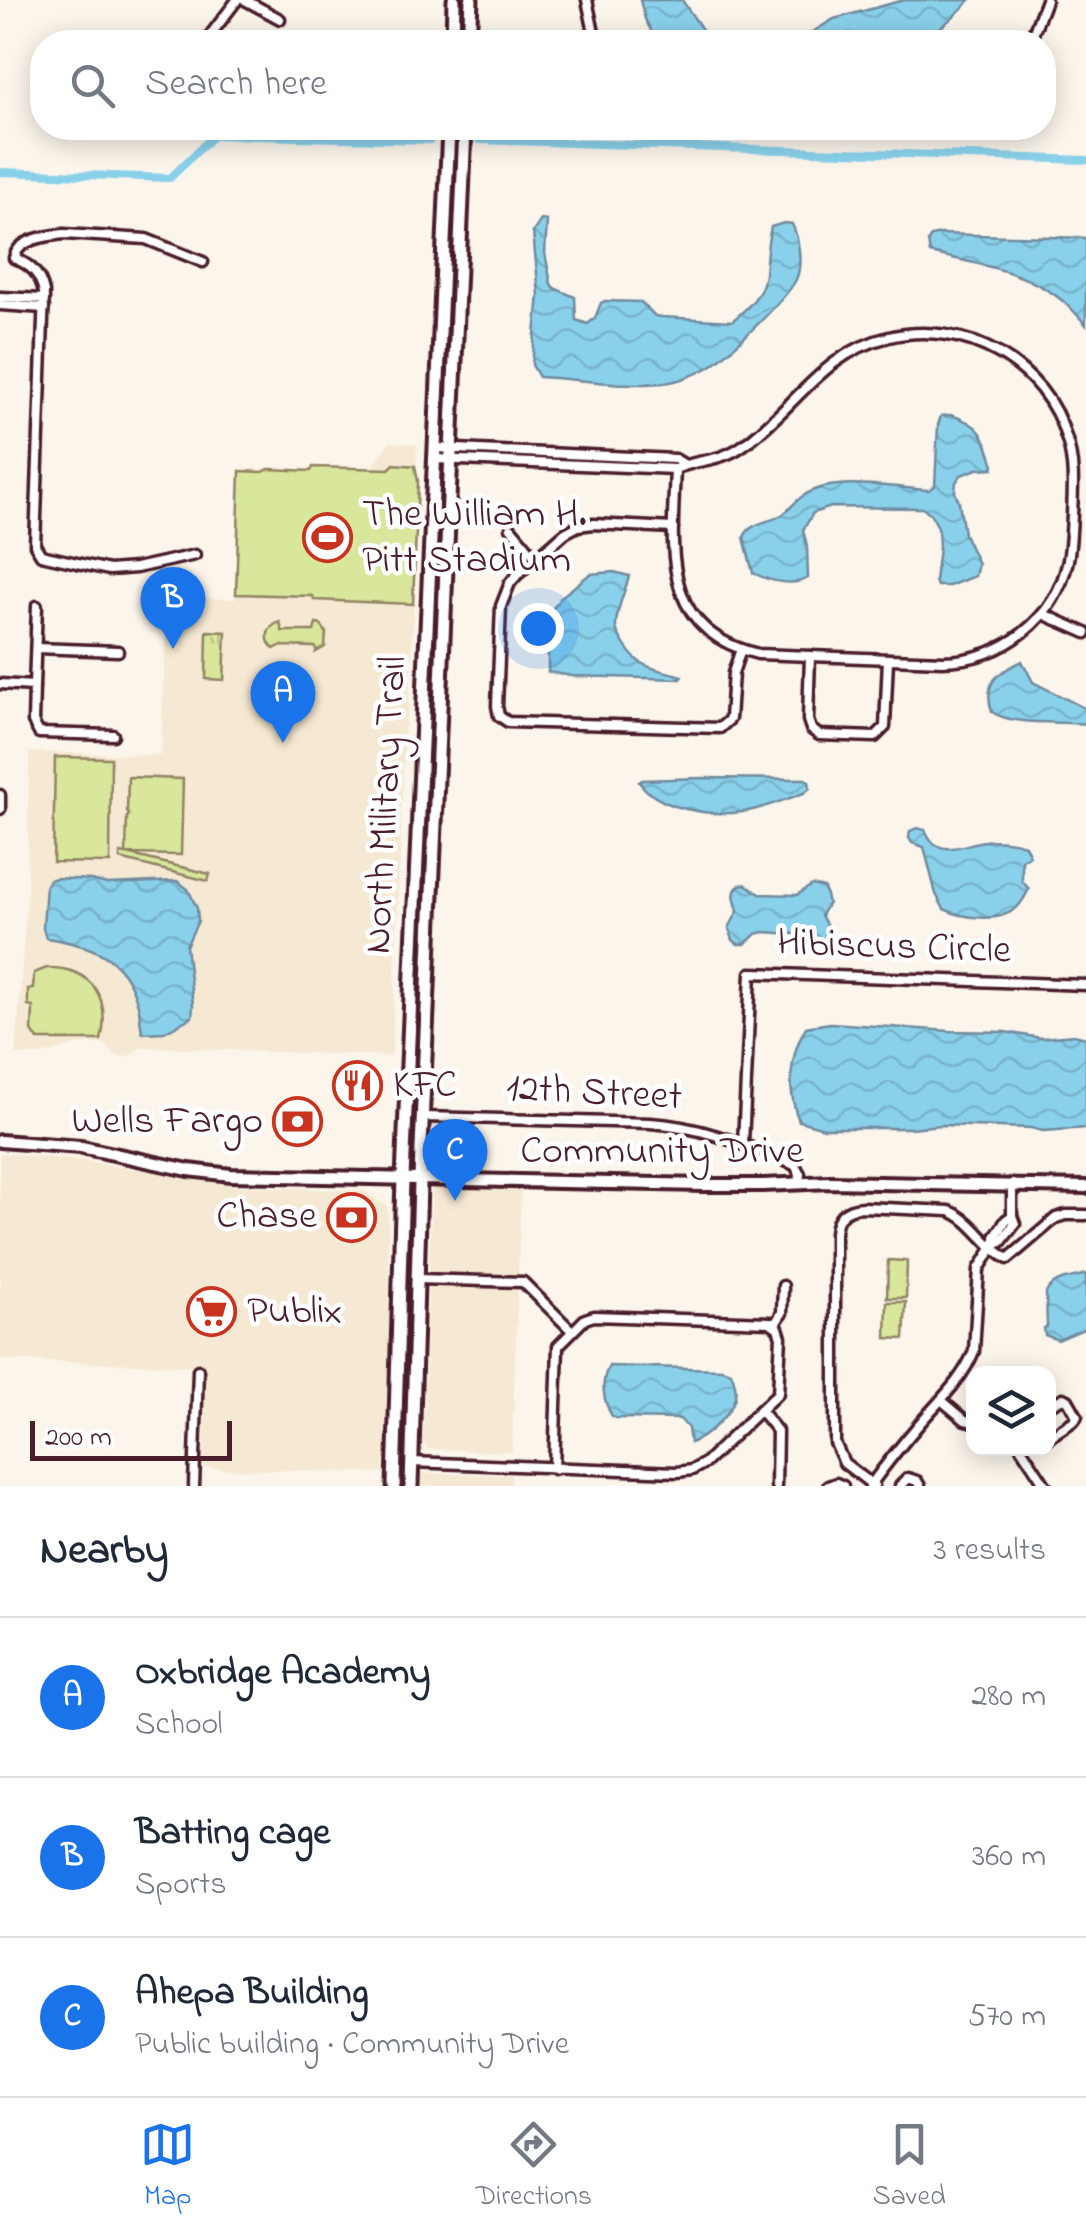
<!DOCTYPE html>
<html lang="en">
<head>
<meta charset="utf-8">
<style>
  :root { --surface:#fff; --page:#f6f6f7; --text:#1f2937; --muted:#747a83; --line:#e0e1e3; --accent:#1a73e8 }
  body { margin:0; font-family:"Indie Flower",sans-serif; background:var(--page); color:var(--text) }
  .controls { position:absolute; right:30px; bottom:30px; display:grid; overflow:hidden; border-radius:20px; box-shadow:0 5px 25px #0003 }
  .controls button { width:90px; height:90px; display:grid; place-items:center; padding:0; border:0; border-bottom:2px solid var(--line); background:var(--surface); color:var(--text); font:50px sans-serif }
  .scale { position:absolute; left:30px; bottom:25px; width:202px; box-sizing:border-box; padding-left:10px; border:5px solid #4a1f2b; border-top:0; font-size:28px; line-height:35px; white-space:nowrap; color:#4a1f2b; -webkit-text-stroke:8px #fff; paint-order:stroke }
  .you { position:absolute; left:538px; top:628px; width:35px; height:35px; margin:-25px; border:8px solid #fff; border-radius:50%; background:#1a73e8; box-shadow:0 0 0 15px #1a73e833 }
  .badge { display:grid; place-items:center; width:65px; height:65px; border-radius:50%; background:var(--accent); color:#fff; font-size:32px; font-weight:700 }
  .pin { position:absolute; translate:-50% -82px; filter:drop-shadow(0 2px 5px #0008) }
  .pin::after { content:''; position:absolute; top:52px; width:35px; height:30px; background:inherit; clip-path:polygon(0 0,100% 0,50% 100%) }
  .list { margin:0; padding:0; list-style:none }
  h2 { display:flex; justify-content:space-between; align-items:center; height:130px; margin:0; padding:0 40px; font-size:42px }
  h2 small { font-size:32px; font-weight:400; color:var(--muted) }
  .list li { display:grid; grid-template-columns:65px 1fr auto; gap:30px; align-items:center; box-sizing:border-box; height:160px; padding:0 40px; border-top:2px solid var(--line) }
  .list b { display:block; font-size:38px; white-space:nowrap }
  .list p { margin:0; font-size:32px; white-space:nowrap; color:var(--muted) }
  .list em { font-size:32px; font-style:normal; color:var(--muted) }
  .icon { flex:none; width:55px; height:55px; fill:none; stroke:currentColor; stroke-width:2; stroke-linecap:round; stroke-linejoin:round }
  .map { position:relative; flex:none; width:1086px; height:1486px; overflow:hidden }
  .search { position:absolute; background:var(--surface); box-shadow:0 5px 25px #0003; left:30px; right:30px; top:30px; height:110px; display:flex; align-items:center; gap:25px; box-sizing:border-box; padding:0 35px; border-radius:40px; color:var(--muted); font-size:38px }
  .sheet { height:610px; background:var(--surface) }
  nav { display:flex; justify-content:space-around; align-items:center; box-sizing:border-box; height:140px; border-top:2px solid var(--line); background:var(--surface); font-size:28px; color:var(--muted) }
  nav a { display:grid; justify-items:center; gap:5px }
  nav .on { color:var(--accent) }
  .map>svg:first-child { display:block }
</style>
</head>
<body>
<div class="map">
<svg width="1086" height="1486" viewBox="0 0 1086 1486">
  <defs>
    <pattern id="park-tufts" width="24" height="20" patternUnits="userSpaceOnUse" patternTransform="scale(2.5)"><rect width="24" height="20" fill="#d8e79b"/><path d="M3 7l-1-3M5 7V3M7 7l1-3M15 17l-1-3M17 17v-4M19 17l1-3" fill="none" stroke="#bbc686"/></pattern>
    <pattern id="water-waves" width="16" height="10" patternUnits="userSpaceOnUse" patternTransform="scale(2.5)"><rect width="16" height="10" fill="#89d1eb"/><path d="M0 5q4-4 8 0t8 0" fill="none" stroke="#78b3ca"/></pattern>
  </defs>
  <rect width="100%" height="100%" fill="#fbf5eb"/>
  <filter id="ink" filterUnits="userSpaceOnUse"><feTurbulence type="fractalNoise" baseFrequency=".01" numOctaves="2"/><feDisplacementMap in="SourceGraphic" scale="20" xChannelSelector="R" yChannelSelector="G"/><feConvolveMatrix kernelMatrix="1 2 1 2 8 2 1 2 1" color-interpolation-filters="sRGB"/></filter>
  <g filter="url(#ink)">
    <g fill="#f6e9d3">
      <path d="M390 442 417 444 416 474 419 481 414 605 409 705 405 723 392 1056 141 1047 129 1057 116 1056 104 1044H79L41 1055H16L27 892 29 752 161 755 167 598 235 599 239 469 262 470 269 467 311 469 312 466 371 468Z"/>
      <path d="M0 1153 79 1160 244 1186 364 1191 388 1207 389 1322 384 1473 204 1468 206 1366 0 1360Z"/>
      <path d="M432 1188 521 1190 512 1452 428 1449 423 1443Z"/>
      <path d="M418 1473 511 1475V1486H418Z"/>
    </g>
    <g fill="#d8e79b" stroke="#918363" stroke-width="2.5">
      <path d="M394 464 415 466 418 481 413 604 314 600 313 596 236 594 240 471 263 472 269 469 311 471 313 467 389 469Z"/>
      <path d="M280 622 282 631H314L316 624 321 625 326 632 325 647 316 652 317 649 315 647 280 646 274 649C263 639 267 626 280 622Z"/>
      <path d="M55 757 111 758 110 863 53 862Z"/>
      <path d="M128 777 183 779 181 855 127 854 210 874 208 881 120 859V853L126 854 127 817 129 815 127 812Z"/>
      <path d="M47 968C92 967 111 998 101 1040H38L32 1031 33 1007 28 1006V989H33L34 973Z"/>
      <path d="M888 1260 907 1261 906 1298H887Z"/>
      <path d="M887 1302H906L904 1339 886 1338Z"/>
    </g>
    <path fill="url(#park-tufts)" stroke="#918363" stroke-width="2.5" d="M207 631 226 632 224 680 206 679Z"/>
    <g fill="url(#water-waves)" stroke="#708a9e" stroke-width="2.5">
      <path d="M640 0H682L703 31 715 42H657L645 19Z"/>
      <path d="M904 0H970C958 13 944 27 928 35 896 49 832 43 796 42L834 19Z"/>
      <path d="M541 220 547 221 545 253 551 284 554 288 575 297 576 320 588 324 595 318 601 303 605 301 641 302 655 316 662 317 732 321C778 284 759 276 771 227L784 223 792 224C799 238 802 263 797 277 792 294 729 353 712 365 702 372 682 380 670 382 629 388 580 379 539 377L532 365 539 295 533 232Z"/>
      <path d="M940 234 1086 238V325C1079 317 1072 308 1064 302 1027 270 976 264 930 253L928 242 931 236Z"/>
      <path d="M951 415C982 425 984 435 994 465L993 468 977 469 961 475 956 482 955 492 959 502 964 534 978 564 975 576 949 586H937L935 581 939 548 938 527 930 513 922 508 831 507 813 513 803 530 807 546 808 578C792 587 769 581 753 573L744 537C750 522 769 523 782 515 791 509 796 499 806 494 837 476 894 488 929 490L935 486 938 425 941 416Z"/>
      <path d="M614 572 629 576C625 592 617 607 616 624 616 632 617 631 621 639 638 670 651 667 682 676L681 679 572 676 548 672V623L553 608 561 597 590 574Z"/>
      <path d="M1022 661 1033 682 1086 709V724C1061 721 1012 726 992 712 983 682 996 674 1022 661Z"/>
      <path d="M702 778 805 779 809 781 810 788 804 793C784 800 763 809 742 812 710 816 659 810 639 782L642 780Z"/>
      <path d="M917 828 925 830C928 835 930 841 935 844 948 854 969 843 984 841 996 839 1013 841 1025 845L1030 856 1022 860V881L1029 889C1025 896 1022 904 1015 909 998 923 963 918 944 909L936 894 924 847 912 843 909 838 910 831Z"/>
      <path d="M56 878 91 880 107 884 177 881 188 889 197 908 198 921 186 946 193 1005 192 1017 164 1032 143 1033C139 1023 141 1012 137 1002 123 954 90 945 46 938L43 928 46 885 49 880Z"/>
      <path d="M745 884 760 894 797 895 812 885 824 888 828 903 821 915 829 930 828 937 815 947 796 934 764 932 756 934 745 944H738L733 940 729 928 738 911C736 902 730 892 740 885Z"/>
      <path d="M830 1023 950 1031 1005 1032 1041 1038 1074 1035 1086 1038V1128L1043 1131 1031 1128 942 1125 910 1128H824L799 1121C787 1091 789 1055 806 1027Z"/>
      <path d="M1086 1274V1328L1058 1340 1045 1335 1044 1328 1047 1327 1046 1293C1054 1277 1072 1279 1086 1274Z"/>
      <path d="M609 1366 722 1369 731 1372C734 1380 737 1388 735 1397 731 1414 706 1438 690 1443L688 1428 680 1419 615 1418 612 1416C603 1401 600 1382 609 1366Z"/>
    </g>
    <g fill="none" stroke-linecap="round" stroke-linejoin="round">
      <g stroke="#89d1eb" stroke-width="8">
        <path d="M479 140 1086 160"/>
        <path d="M0 172 170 178 214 135 430 140"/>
      </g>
      <defs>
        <g id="minor">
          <path d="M245 0 280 19"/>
          <path d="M587 0 596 42"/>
          <path d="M205 42 237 0"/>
          <path d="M1030 42 1046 0"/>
          <path d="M0 297 44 299"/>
          <path d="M0 305 44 308"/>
          <path d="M436 448 675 459 685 465"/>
          <path d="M435 459 675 469C700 458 720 463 745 444 797 406 822 353 889 337 965 319 1046 364 1067 440 1075 465 1073 489 1072 515 1071 530 1071 545 1068 560 1056 620 1002 660 943 661L758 654C659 630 672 549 675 469"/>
          <path d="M511 528 536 558"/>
          <path d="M673 528 593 524 578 526 565 533 517 575 510 583 501 606 497 706 499 716 508 722 720 728 730 719 733 673 741 649"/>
          <path d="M195 555 136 568 109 570 41 555 35 545 44 292C40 274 31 265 14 258 18 239 46 236 64 234L146 239 203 262"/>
          <path d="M1043 614 1086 633"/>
          <path d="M36 648 118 651"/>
          <path d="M810 656 808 720 811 729 819 735 875 737 885 727 888 659"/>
          <path d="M0 684 34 686 33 722 39 733 113 735"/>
          <path d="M34 686 37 606"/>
          <path d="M0 795V809"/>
          <path d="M423 1117 650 1123C702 1126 747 1146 795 1165L800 1174 799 1183"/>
          <path d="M743 1144 751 973 1086 985"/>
          <path d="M995 1244 1001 1242 1015 1224 1012 1216V1184"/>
          <path d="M417 1279 523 1282 572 1331"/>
          <path d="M775 1324 782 1313 783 1286"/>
          <path d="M1003 1374H1006"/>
          <path d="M941 1400 965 1420 974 1422"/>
          <path d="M1048 1406 1063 1398 1068 1400 1077 1416 1075 1420 1048 1438"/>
          <path d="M760 1410 777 1431 776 1486"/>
          <path d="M1021 1448 1046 1486"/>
          <path d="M411 1462 677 1472 692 1470 705 1463 778 1393 781 1337 778 1328 770 1322 594 1316 585 1319 558 1346 554 1469"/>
          <path d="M194 1486 198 1370"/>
          <path d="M828 1486 836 1483 843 1486"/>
          <path d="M870 1486C886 1464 903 1443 921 1422 940 1400 963 1379 974 1351L979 1269 995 1244V1237L1006 1220 1012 1216"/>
          <path d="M874 1486 844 1463 835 1443V1233C836 1215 846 1208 863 1207L949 1211C973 1219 985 1247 1008 1259L1056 1218 1066 1215H1086"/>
          <path d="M900 1486 908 1478 917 1481 920 1486"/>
        </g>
        <path id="tertiary" d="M0 1141 81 1147 189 1170 231 1175 704 1185H763L830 1182 1086 1187"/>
        <g id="secondary">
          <path d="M453 42 454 0"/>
          <path d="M469 42 471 0"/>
          <path d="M394 1486 403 1178 449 128"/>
          <path d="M411 1486 421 1149 465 128"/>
        </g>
      </defs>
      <use href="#minor" stroke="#4a1f2b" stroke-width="15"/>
      <use href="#tertiary" stroke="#4a1f2b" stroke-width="18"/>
      <use href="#secondary" stroke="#4a1f2b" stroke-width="19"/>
      <use href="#minor" stroke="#fff" stroke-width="8"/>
      <use href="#tertiary" stroke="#fff" stroke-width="10"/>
      <use href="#secondary" stroke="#fff" stroke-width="11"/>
    </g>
  </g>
  <defs>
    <symbol id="stadium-ring" viewBox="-11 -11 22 22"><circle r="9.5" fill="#fff" stroke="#c8321e" stroke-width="1.5"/><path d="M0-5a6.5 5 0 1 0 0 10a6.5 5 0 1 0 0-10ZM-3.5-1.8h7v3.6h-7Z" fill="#c8321e"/></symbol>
    <symbol id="restaurant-ring" viewBox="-11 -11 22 22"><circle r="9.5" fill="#fff" stroke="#c8321e" stroke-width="1.5"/><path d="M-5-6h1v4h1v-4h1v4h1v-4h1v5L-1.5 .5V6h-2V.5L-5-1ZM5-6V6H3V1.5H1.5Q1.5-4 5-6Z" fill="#c8321e"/></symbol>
    <symbol id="bank-ring" viewBox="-11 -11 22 22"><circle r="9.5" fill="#fff" stroke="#c8321e" stroke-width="1.5"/><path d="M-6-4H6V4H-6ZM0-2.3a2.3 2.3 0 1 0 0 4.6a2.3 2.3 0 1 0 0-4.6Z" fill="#c8321e"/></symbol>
    <symbol id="supermarket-ring" viewBox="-11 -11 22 22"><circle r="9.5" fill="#fff" stroke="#c8321e" stroke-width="1.5"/><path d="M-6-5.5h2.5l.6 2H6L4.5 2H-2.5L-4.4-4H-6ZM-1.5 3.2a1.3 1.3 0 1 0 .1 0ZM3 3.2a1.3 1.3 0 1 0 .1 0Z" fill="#c8321e"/></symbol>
  </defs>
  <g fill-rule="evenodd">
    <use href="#stadium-ring" x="300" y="510" width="55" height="55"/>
    <use href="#restaurant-ring" x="330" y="1058" width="55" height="55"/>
    <use href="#bank-ring" x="270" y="1094" width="55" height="55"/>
    <use href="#bank-ring" x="324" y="1190" width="55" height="55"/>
    <use href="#supermarket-ring" x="184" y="1284" width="55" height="55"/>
  </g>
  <g text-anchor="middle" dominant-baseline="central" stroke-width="9" stroke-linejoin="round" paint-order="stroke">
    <g font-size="40" fill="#4a1f2b" stroke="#fff" text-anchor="start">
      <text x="362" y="515">The William H.<tspan x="362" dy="46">Pitt Stadium</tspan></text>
      <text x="393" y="1086">KFC</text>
      <text x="263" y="1122" text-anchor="end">Wells Fargo</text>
      <text x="317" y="1217" text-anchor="end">Chase</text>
      <text x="247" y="1312">Publix</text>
    </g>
    <g font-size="40" fill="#4a1f2b" stroke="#fff">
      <text transform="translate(387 805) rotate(-87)">North Military Trail</text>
      <text transform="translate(894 948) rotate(2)">Hibiscus Circle</text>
      <text transform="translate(594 1094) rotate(3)">12th Street</text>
      <text x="662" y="1152">Community Drive</text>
    </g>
  </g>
</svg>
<div class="controls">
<button><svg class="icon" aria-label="layers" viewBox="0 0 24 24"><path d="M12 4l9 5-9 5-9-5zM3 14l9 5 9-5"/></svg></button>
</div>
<div class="scale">200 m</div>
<div class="you"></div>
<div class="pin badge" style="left:283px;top:743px">A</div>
<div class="pin badge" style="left:173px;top:649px">B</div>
<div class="pin badge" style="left:455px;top:1201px">C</div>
<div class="search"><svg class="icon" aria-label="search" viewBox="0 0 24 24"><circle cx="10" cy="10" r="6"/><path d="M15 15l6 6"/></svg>Search here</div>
</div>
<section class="sheet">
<h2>Nearby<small>3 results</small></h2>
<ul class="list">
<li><span class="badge">A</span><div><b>Oxbridge Academy</b><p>School</p></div><em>280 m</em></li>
<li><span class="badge">B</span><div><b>Batting cage</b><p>Sports</p></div><em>360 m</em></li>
<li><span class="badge">C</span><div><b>Ahepa Building</b><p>Public building · Community Drive</p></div><em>570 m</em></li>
</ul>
</section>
<nav>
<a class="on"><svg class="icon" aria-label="map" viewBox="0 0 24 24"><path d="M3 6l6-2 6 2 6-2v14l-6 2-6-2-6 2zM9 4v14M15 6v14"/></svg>Map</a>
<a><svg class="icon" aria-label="directions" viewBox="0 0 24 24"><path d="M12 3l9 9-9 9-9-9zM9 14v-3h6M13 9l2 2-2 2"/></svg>Directions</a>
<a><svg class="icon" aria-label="saved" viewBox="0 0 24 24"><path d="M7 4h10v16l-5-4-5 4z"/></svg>Saved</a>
</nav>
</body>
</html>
